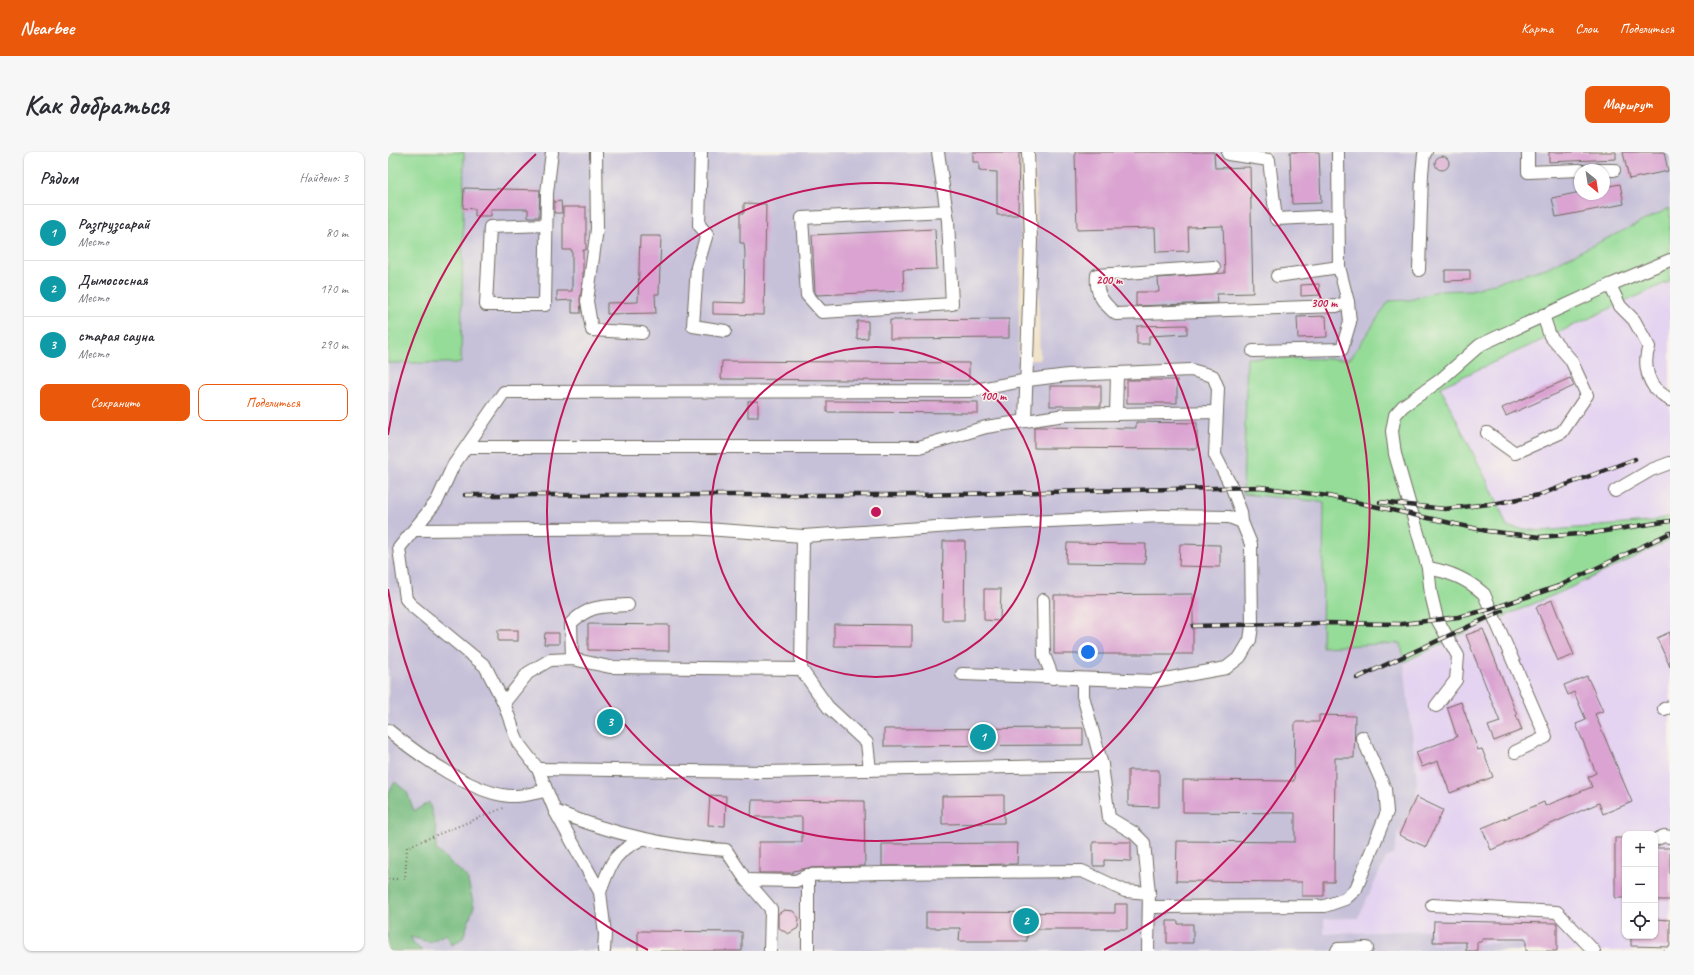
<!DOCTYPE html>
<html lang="ru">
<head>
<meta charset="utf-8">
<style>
  :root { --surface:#fff; --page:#f7f7f7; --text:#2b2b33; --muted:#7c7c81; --line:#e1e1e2; --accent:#ea580c }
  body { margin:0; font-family:Caveat,sans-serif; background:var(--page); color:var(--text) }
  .controls { position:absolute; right:12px; bottom:12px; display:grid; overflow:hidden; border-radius:8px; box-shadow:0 1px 3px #0004 }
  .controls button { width:36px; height:36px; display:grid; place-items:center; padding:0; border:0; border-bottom:1px solid var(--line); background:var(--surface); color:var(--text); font:20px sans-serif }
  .compass { position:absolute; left:1186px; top:12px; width:36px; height:36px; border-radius:50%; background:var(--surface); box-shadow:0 1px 3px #0004; rotate:150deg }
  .you { position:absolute; left:700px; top:500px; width:14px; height:14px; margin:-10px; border:3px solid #fff; border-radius:50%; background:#1a73e8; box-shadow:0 0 0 6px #1a73e833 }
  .badge { display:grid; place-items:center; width:26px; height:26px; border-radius:50%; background:var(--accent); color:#fff; font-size:13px; font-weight:700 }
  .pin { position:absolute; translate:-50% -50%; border:2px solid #fff; box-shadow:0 1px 4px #0006 }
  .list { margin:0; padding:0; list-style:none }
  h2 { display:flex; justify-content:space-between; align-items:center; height:52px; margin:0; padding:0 16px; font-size:17px }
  h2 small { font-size:13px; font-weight:400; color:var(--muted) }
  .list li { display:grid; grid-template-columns:26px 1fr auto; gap:12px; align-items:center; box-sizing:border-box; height:56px; padding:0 16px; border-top:1px solid var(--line) }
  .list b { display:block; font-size:15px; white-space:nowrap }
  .list p { margin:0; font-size:13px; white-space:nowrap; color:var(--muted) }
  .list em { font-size:13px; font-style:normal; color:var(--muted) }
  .actions { display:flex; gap:8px; padding:12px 16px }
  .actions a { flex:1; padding:9px 0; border:1px solid var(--accent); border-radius:8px; text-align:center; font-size:14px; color:var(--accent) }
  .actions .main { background:var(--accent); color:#fff }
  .icon { flex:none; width:22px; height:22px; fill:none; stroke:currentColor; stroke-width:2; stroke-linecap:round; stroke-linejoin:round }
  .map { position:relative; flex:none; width:1282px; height:799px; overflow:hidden; border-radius:8px }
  header { display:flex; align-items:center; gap:24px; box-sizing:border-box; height:56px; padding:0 20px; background:var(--accent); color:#fff }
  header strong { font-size:19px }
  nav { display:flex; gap:22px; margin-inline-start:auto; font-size:14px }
  .intro { display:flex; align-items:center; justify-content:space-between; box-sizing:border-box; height:96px; padding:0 24px }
  h1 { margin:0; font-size:28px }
  .button { padding:10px 18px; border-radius:8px; background:var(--accent); color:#fff; font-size:14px; font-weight:700 }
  main { display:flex; gap:24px; padding:0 24px }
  aside { flex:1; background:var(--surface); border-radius:8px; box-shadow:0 1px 3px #0004 }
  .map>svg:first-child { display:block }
</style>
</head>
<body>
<header>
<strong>Nearbee</strong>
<nav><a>Карта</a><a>Слои</a><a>Поделиться</a></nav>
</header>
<div class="intro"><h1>Как добраться</h1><a class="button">Маршрут</a></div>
<main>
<aside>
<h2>Рядом<small>Найдено: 3</small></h2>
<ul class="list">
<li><span class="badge" style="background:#0f9aa8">1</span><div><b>Разгрузсарай</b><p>Место</p></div><em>80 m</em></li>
<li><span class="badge" style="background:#0f9aa8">2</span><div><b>Дымососная</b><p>Место</p></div><em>170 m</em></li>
<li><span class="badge" style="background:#0f9aa8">3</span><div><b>старая сауна</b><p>Место</p></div><em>290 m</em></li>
</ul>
<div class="actions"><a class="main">Сохранить</a><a>Поделиться</a></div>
</aside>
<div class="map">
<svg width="1282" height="799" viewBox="0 0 1282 799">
  <rect width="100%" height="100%" fill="#f7f3e8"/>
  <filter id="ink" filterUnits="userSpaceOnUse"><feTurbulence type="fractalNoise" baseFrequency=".025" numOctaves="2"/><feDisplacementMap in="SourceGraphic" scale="8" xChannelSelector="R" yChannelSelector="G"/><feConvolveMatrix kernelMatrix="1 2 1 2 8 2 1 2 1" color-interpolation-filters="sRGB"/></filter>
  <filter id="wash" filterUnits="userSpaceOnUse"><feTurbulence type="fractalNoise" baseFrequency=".012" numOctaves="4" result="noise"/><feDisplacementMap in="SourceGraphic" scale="16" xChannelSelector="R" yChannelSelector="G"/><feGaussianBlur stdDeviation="0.9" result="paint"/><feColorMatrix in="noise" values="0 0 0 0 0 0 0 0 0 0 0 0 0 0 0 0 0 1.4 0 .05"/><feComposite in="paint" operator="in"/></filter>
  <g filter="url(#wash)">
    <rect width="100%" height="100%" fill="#f0e1c4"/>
    <g fill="#e4d3f1" fill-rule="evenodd">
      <path d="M1282 129V364L1260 370 1153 379 1118 375 1110 351 1052 235Z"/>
      <path d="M1282 388V799H988L936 782V767L970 766 998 706 1006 702 1010 682 1028 645 1029 629 1016 510 1074 482 1173 440ZM1237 682H1267V784H1237Z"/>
    </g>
    <path fill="#c6c0d9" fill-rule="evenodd" d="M76 0H632L633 89 630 209 652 208 647 0H1282V56L1158 116 1083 138 1050 139 1022 148 1001 149 962 207 859 206 936 350 934 495 1014 491 1029 629 1028 645 1010 682 1006 702 998 706 970 766 936 767V782L1043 778 1044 792 1136 791V799H0V211H73ZM1192 18H1216V42H1192Z"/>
    <g fill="#94dc97" stroke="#608461">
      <path d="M0 0H76L73 211H0Z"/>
      <path d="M1282 56V129L1052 235 1110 351 1119 375 1153 379 1260 370 1282 364V388L1173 440 1074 482 1016 510 1013 491 934 495 936 350 855 342 859 206 962 207 1001 149 1022 148 1050 139 1083 138 1158 116Z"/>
    </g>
    <path fill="#77bc80" stroke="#517456" d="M7 630 19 640 26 659 41 650 48 676V698L79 725 86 754 75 786 64 793 58 782 42 790 22 785 28 794 35 799H0V641Z"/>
    <g id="blocks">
      <g fill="#daa3d1">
        <path d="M585 0H631L630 63H609V20L591 19V10H585Z"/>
        <path d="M687 0H826L827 16 862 15 865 141 829 142 830 151 748 154V140H771L770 126 837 121 835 74 800 75 801 99 768 100 767 76 689 78Z"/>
        <path d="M902 0H931L933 51 904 52Z"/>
        <path d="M1161 0H1228V7L1161 10Z"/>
        <path d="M1235 0H1276L1280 19 1241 27Z"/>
        <circle cx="1054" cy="11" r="7"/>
        <path d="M1232 32 1236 52 1168 65 1164 46 1192 40V42H1216V35Z"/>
        <path d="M76 36 152 38 151 65H140V57H103V64H87V57L75 56Z"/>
        <path d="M173 49 174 61H166V50Z"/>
        <path d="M356 51 378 52 376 163 325 162V150L356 151 357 101 356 91H352V61H356Z"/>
        <path d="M175 55H198V98H195V126L192 148 193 161H184V148L169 149V139H184V98H175Z"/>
        <path d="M547 77 549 117 515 118 516 139 429 143 427 140 424 83Z"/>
        <path d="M252 84H273L271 142H267L268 161 219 162V151L250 150Z"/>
        <path d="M1057 118H1082V128L1057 129Z"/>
        <path d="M931 132 932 143 913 144V133Z"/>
        <path d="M938 164 939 185 910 186 909 165Z"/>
        <path d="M621 167V186L502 187V168Z"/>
        <path d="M469 169H480V186L469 187Z"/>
        <path d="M799 173V182L761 184V192H749V174Z"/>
        <path d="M334 209 581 211V229L333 227Z"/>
        <path d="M1182 226 1186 234 1118 264 1114 256Z"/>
        <rect x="739" y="228" width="50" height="23"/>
        <rect x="662" y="234" width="51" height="20"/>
        <rect x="360" y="249" width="10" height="16"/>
        <path d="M439 249 590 250V261L439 260Z"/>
        <path d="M748 270 809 271V297L646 296V275L748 276Z"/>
        <path d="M555 389H577L576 468H554Z"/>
        <path d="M679 391 758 392 757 412 678 411Z"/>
        <path d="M792 392 832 393V415L791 414Z"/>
        <path d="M596 437H613L612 469 596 468Z"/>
        <path d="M805 442V502H666V443Z"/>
        <path d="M1164 448 1186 503 1170 509 1148 455Z"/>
        <path d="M200 472 281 473V499L200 498Z"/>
        <path d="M446 472 524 473V495L446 494Z"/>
        <path d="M1095 477 1129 563H1128L1134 578 1106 589 1100 574 1112 570 1078 483Z"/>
        <rect x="110" y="478" width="20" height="11"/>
        <path d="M1282 480V515L1269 486Z"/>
        <path d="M157 481H171V492H156Z"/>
        <path d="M1199 524 1215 559 1207 562 1244 650 1215 662 1211 651 1103 698 1094 676 1156 650 1157 654 1204 635 1200 625 1208 621 1188 572 1198 568 1186 540 1180 543 1176 533Z"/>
        <path d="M1073 550 1090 598 1094 597 1105 625 1062 641 1050 609 1034 615 1028 600 1069 585 1059 555Z"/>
        <path d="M931 563 967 564 966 606H947L946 730H936V744H914V730L788 729 789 689 907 690V661L795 660V628L906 629 907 570H931Z"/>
        <rect x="211" y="564" width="22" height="13"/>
        <path d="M695 576V593L496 594V577Z"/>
        <path d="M740 618H771V655L740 654Z"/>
        <path d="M322 643 338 644 337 674 320 673Z"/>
        <path d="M616 643V671L554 672V644Z"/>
        <path d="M1028 645 1055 658 1038 695 1011 683Z"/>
        <path d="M364 648 476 649 477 714 420 716 405 719V721H371V690H414V665H363Z"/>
        <rect x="1227" y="686" width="10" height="60"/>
        <path d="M705 690H743V709L716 708V714H705Z"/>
        <path d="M630 691 629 712 494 714V692Z"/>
        <rect x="1267" y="696" width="15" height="52"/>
        <path d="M727 752H739V777H639V789H571L572 776H538V760L727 761Z"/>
        <path d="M396 758 405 759 411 766 410 776 400 782 390 775V762Z"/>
        <path d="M1267 767 1282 768V795L1243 794V784H1267Z"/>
        <path d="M779 769H790V772H805V791H779Z"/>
        <path d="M1046 769 1169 771V799H1138V787H1094V790H1089V799H1078V790H1045Z"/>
        <path d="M250 779 354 780V799H250Z"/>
      </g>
    </g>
  </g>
  <g filter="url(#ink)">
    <use href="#blocks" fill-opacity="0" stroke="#706b61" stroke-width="1"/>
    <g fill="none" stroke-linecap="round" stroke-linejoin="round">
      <defs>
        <g id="minor">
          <path d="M208 0 209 77 199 149 204 178 254 181"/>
          <path d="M313 0 311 73 319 82 309 115 305 174 337 179"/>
          <path d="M550 0 560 69 564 152 434 160 419 143 414 66 558 59"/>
          <path d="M1140 0V20L1192 18"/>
          <path d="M840 2 881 8 888 67 951 64"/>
          <path d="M1210 18H1226"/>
          <path d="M158 73 102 75 98 153H157L159 41 164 0"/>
          <path d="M826 115 709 123C707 141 715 151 728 162L948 154 960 150"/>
          <path d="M1031 118 1034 22 1036 2 1038 0"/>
          <path d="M889 124 951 115"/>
          <path d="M1222 133 1232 154 1246 168 1261 195C1256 207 1258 224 1266 235 1270 240 1277 244 1282 248"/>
          <path d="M865 199 954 197 962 170 960 150 951 115 950 0"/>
          <path d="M728 262 729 221"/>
          <path d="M637 269 643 89 640 0"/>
          <path d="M1099 281 1127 301 1174 280 1199 243 1183 208 1162 184 1155 163"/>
          <path d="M79 295H531L598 275 677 263 829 260"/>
          <path d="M1227 339 1263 318 1282 311"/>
          <path d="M26 378 304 376 415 384 593 372 774 364 841 365 854 370"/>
          <path d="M1040 416C1062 420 1079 427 1096 442L1158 585 1127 600"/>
          <path d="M655 448 656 503 665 526"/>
          <path d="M184 507 183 471C203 452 214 455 240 453"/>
          <path d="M413 517 440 555 479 591 482 618"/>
          <path d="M695 527V544L714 613 721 666 746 681 756 691 761 741 760 799"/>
          <path d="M116 551 140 521 162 508 184 507 222 515 413 517 415 384"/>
          <path d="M1048 554 1068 528 1070 504 1049 467 1043 442 1040 416 1007 302 1004 279 1007 263 1015 254 1051 229 1092 193 1222 133 1282 108"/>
          <path d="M1276 557 1282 555"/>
          <path d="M0 578C29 602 90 646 128 644 138 644 148 640 158 639"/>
          <path d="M150 617 376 620 714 613"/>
          <path d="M167 659 212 740 217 782 216 799"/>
          <path d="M1269 687 1276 684 1282 685"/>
          <path d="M420 723V799"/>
          <path d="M358 728 408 729 420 723 494 721 694 719 737 739 761 741"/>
          <path d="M212 740C223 711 224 702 254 687"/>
          <path d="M1044 753 1169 760 1206 799"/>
          <path d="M761 755 937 754 957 747 968 737 999 660 997 637 974 585"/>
          <path d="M382 799 383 757 358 728 338 698C279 695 222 681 167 659L150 617 130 591 116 551 97 514 23 453 18 447 11 396 49 349 65 314 116 240 582 239 640 228 680 223 803 218 825 224 830 236 827 303 844 336 853 360 854 370 863 392 864 474 862 488 852 505 838 516 766 529 574 522"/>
          <path d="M949 799 950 797 979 796"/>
        </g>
      </defs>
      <use href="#minor" stroke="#706b61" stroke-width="14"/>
      <g stroke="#706b61" stroke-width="2" stroke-dasharray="1 3" stroke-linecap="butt">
        <path d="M0 727H17L19 695 118 655"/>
        <path d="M1276 799V795"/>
      </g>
      <use href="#minor" stroke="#fff" stroke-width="12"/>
      <defs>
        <g id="rail">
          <path d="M77 343H530L872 335 940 344 1099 379 1152 385 1204 381 1282 369"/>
          <path d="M992 350 1057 357 1110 351 1151 343 1247 307"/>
          <path d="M1167 436 1282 381"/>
          <path d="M805 474 934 471 1014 472 1070 465 1103 457 1171 434"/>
          <path d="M969 526 1114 459"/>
        </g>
      </defs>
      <use href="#rail" stroke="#2b2b2b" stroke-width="4.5"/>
      <use href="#rail" stroke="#f7f3e8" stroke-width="3" stroke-dasharray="9" stroke-linecap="butt"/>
    </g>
  </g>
  <g fill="none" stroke="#c2185b" stroke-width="2">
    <circle cx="488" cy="360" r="165"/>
    <circle cx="488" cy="360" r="329"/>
    <path d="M260 798A494 494 0 0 1 0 437M0 283A494 494 0 0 1 148 2M828 2A494 494 0 0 1 716 798"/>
  </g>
  <circle cx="488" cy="360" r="6" fill="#c2185b" stroke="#f7f3e8" stroke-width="2"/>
  <g font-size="12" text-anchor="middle" font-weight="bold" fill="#c2185b" stroke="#f7f3e8" stroke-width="3" stroke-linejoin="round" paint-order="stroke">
    <text x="721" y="132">200 m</text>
    <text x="936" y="155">300 m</text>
    <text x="605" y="248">100 m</text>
  </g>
</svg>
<div class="controls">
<button>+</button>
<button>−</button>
<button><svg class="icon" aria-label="locate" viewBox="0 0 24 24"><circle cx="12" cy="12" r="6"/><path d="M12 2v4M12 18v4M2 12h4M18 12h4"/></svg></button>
</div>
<svg class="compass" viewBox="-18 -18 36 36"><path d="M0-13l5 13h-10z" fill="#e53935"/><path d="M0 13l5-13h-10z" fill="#7c7c81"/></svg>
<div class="you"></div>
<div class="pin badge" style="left:595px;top:585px;background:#0f9aa8">1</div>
<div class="pin badge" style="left:638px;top:769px;background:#0f9aa8">2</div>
<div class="pin badge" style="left:222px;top:570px;background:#0f9aa8">3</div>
</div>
</main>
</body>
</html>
